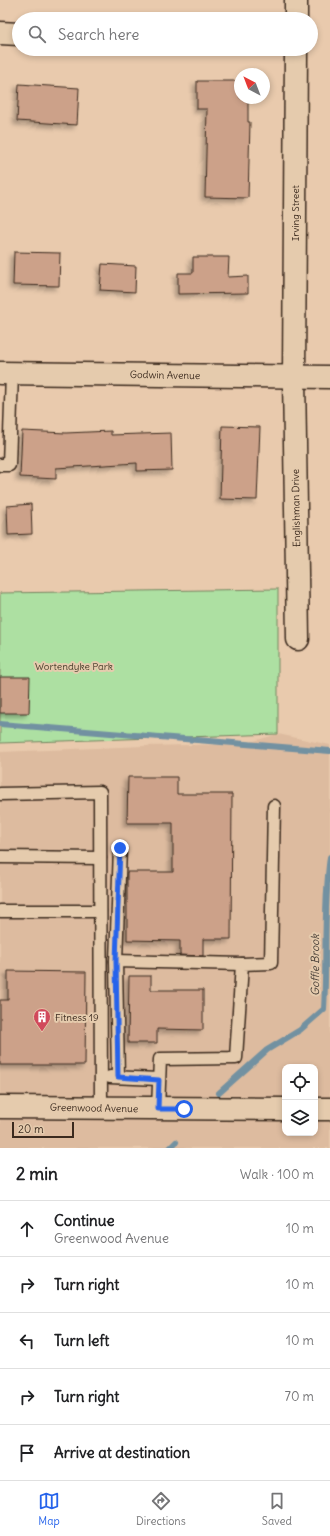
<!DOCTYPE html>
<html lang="en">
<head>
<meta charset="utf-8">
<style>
  :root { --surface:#fff; --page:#f6f6f6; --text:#202124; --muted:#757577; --line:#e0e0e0; --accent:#2563eb }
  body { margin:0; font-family:Delius,sans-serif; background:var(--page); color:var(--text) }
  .controls { position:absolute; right:12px; bottom:12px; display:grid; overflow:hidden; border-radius:8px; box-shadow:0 2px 6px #0003 }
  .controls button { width:36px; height:36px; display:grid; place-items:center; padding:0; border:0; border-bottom:1px solid var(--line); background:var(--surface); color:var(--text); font:20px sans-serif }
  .compass { position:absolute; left:234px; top:68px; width:36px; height:36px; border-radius:50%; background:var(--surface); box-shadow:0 2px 6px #0003; rotate:318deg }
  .scale { position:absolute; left:12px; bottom:10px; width:62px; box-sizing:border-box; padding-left:4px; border:2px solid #3b2a1e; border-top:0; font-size:11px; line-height:14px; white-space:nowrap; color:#3b2a1e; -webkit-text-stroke:3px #e5cbad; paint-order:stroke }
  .stop { position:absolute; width:12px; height:12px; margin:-9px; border:3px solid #2563eb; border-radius:50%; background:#fff }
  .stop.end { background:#2563eb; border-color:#fff; box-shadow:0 1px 4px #0008 }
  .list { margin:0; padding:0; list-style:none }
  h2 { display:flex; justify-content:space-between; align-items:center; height:52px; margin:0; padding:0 16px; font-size:17px }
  h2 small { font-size:13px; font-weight:400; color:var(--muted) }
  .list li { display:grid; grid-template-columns:26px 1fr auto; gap:12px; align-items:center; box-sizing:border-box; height:56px; padding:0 16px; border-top:1px solid var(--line) }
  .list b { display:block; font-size:15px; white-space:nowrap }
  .list p { margin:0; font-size:13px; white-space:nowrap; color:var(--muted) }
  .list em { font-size:13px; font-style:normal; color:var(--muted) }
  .icon { flex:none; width:22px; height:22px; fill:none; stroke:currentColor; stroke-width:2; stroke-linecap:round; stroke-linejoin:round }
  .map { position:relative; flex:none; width:330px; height:1148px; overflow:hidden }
  .search { position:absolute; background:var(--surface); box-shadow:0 2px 6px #0003; left:12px; right:12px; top:12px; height:44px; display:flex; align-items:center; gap:10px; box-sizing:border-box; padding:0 14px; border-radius:22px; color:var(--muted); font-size:15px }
  .sheet { height:332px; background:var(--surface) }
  nav { display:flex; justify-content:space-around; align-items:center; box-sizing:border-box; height:56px; border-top:1px solid var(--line); background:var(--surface); font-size:11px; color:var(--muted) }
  nav a { display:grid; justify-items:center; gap:2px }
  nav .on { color:var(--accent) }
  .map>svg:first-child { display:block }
</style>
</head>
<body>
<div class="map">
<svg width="330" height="1148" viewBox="0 0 330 1148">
  <defs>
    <filter id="shadow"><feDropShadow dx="-3.5" dy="3.5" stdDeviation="2" flood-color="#0004"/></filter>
  </defs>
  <rect width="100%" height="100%" fill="#e9caad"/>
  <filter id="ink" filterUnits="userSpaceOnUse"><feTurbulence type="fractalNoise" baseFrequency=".025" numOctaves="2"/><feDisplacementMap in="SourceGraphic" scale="8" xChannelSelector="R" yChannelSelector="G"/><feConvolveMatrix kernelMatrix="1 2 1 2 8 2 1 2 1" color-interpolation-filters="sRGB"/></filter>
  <g filter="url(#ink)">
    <path fill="#ddbb9f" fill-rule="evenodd" d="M278 734 330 745V1148H0V752L144 746 244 744ZM285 1067H315V1133H285Z"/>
    <path fill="#ade0a2" stroke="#748560" d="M278 589V734L0 743V593Z"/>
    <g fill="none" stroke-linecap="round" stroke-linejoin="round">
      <g stroke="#7291a1" stroke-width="6">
        <path d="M0 724 330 751"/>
        <path d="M219 1093 267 1050 300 1030 324 1009C327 958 323 908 330 857"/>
        <path d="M170 1148 176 1142"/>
      </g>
    </g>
    <g fill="#cca189" stroke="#3b2a1e" filter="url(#shadow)">
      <path d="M197 81H240V98H248V122H250L248 198 205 197 207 109H197Z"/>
      <path d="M19 84 79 88 77 125 17 121Z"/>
      <path d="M14 252 60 253 59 286 13 285Z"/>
      <path d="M193 257H229L228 277 248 276V293L178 294V273H193Z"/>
      <path d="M102 264 136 266 135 292 100 290Z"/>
      <path d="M222 426 260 427 257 500 220 499Z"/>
      <path d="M22 431 66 433 111 431V435L171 433 172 470 137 471V463L56 468V479L20 477Z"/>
      <path d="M31 504 32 534 8 535 7 506Z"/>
      <path d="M0 677H30L29 713H0Z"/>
      <path d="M128 777H177V794H232L231 939H203V956L180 955V941L127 940V872H173V823H127Z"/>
      <path d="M8 971 86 972 85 1065H0V1000H8Z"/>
      <path d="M129 976H151V990H203V1030L157 1029V1043H128Z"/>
    </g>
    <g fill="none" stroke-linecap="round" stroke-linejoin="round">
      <defs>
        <g id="service">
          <path d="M0 465H9L12 373"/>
          <path d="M0 794 100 792 101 1108"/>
          <path d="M0 857 100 858"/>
          <path d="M0 911H100"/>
          <path d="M116 961 120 848"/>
          <path d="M110 1077 159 1079"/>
          <path d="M118 1077 116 961 242 964"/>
          <path d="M158 1109 160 1059 236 1058 242 964 271 963 274 806"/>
        </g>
        <g id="minor">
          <path d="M296 19V0"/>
          <path d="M0 33 19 34"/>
          <path d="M296 49 294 377 298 639"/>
          <path d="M0 1107 285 1109"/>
          <path d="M315 1109H330"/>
        </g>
        <path id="primary" d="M0 373 330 377"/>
      </defs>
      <use href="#service" stroke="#3b2a1e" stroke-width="15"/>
      <use href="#minor" stroke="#3b2a1e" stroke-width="25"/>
      <use href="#primary" stroke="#3b2a1e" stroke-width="25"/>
      <use href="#service" stroke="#e5cbad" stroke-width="12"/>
      <use href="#minor" stroke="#e5cbad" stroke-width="22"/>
      <use href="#primary" stroke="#e5cbad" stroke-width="22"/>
    </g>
  </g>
  <g fill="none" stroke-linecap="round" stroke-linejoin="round" filter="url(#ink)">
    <path stroke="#2563eb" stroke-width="5" d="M120 848 116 961 118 1077 159 1080 158 1109H184"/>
  </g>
  <defs>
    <symbol id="building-pin" viewBox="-11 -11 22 30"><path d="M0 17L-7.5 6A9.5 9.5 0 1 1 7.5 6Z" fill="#d1495b" stroke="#e5cbad"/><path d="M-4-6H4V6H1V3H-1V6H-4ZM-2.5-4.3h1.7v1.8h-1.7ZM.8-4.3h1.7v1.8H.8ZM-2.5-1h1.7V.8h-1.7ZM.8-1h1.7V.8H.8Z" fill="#fff"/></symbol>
  </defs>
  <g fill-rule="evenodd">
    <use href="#building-pin" x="32" y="1007" width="20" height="27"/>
  </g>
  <g text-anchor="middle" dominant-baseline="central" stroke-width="4" stroke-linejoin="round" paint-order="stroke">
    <g font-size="10" fill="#3b2a1e" stroke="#e5cbad">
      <text transform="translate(295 213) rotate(-90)">Irving Street</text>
      <text transform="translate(165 375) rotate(1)">Godwin Avenue</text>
      <text transform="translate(296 508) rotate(-91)">Englishman Drive</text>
      <text transform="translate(94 1108) rotate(1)">Greenwood Avenue</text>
    </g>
    <g font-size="10" fill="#463c2b" stroke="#e5cbad">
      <text x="74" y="666">Wortendyke Park</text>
    </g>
    <g font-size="10" fill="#3b2a1e" stroke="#e5cbad" text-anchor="start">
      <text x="55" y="1017">Fitness 19</text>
    </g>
    <g font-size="11" font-style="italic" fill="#443b34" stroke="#e5cbad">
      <text transform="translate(315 965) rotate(-90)">Goffle Brook</text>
    </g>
  </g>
</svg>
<div class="controls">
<button><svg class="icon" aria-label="locate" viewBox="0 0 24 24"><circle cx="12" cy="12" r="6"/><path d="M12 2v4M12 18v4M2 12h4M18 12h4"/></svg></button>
<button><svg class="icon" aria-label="layers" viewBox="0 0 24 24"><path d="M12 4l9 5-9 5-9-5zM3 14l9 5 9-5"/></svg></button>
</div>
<svg class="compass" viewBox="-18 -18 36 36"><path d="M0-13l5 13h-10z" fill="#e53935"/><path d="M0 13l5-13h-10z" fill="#757577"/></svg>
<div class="scale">20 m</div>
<div class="stop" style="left:184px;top:1109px"></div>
<div class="stop end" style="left:120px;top:848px"></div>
<div class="search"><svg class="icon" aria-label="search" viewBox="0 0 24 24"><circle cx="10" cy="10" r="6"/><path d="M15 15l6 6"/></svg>Search here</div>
</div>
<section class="sheet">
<h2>2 min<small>Walk · 100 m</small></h2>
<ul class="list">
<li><svg class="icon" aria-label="ahead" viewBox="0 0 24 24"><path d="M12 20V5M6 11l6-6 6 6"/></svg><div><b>Continue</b><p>Greenwood Avenue</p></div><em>10 m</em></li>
<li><svg class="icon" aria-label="right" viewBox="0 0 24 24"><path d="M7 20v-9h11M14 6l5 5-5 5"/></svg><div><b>Turn right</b></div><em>10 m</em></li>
<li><svg class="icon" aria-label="left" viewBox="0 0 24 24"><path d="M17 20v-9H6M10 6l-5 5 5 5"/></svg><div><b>Turn left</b></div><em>10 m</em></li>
<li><svg class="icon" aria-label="right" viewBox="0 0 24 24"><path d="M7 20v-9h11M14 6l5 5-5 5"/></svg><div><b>Turn right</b></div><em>70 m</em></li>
<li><svg class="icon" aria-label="arrive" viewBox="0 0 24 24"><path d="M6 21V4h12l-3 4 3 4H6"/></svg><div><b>Arrive at destination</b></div></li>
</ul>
</section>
<nav>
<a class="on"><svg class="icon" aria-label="map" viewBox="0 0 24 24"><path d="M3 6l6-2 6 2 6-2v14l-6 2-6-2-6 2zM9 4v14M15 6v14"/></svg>Map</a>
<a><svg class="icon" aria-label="directions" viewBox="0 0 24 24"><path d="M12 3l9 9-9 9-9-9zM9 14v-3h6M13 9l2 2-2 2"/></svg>Directions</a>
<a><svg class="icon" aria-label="saved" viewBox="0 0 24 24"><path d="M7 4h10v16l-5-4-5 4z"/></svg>Saved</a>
</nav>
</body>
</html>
